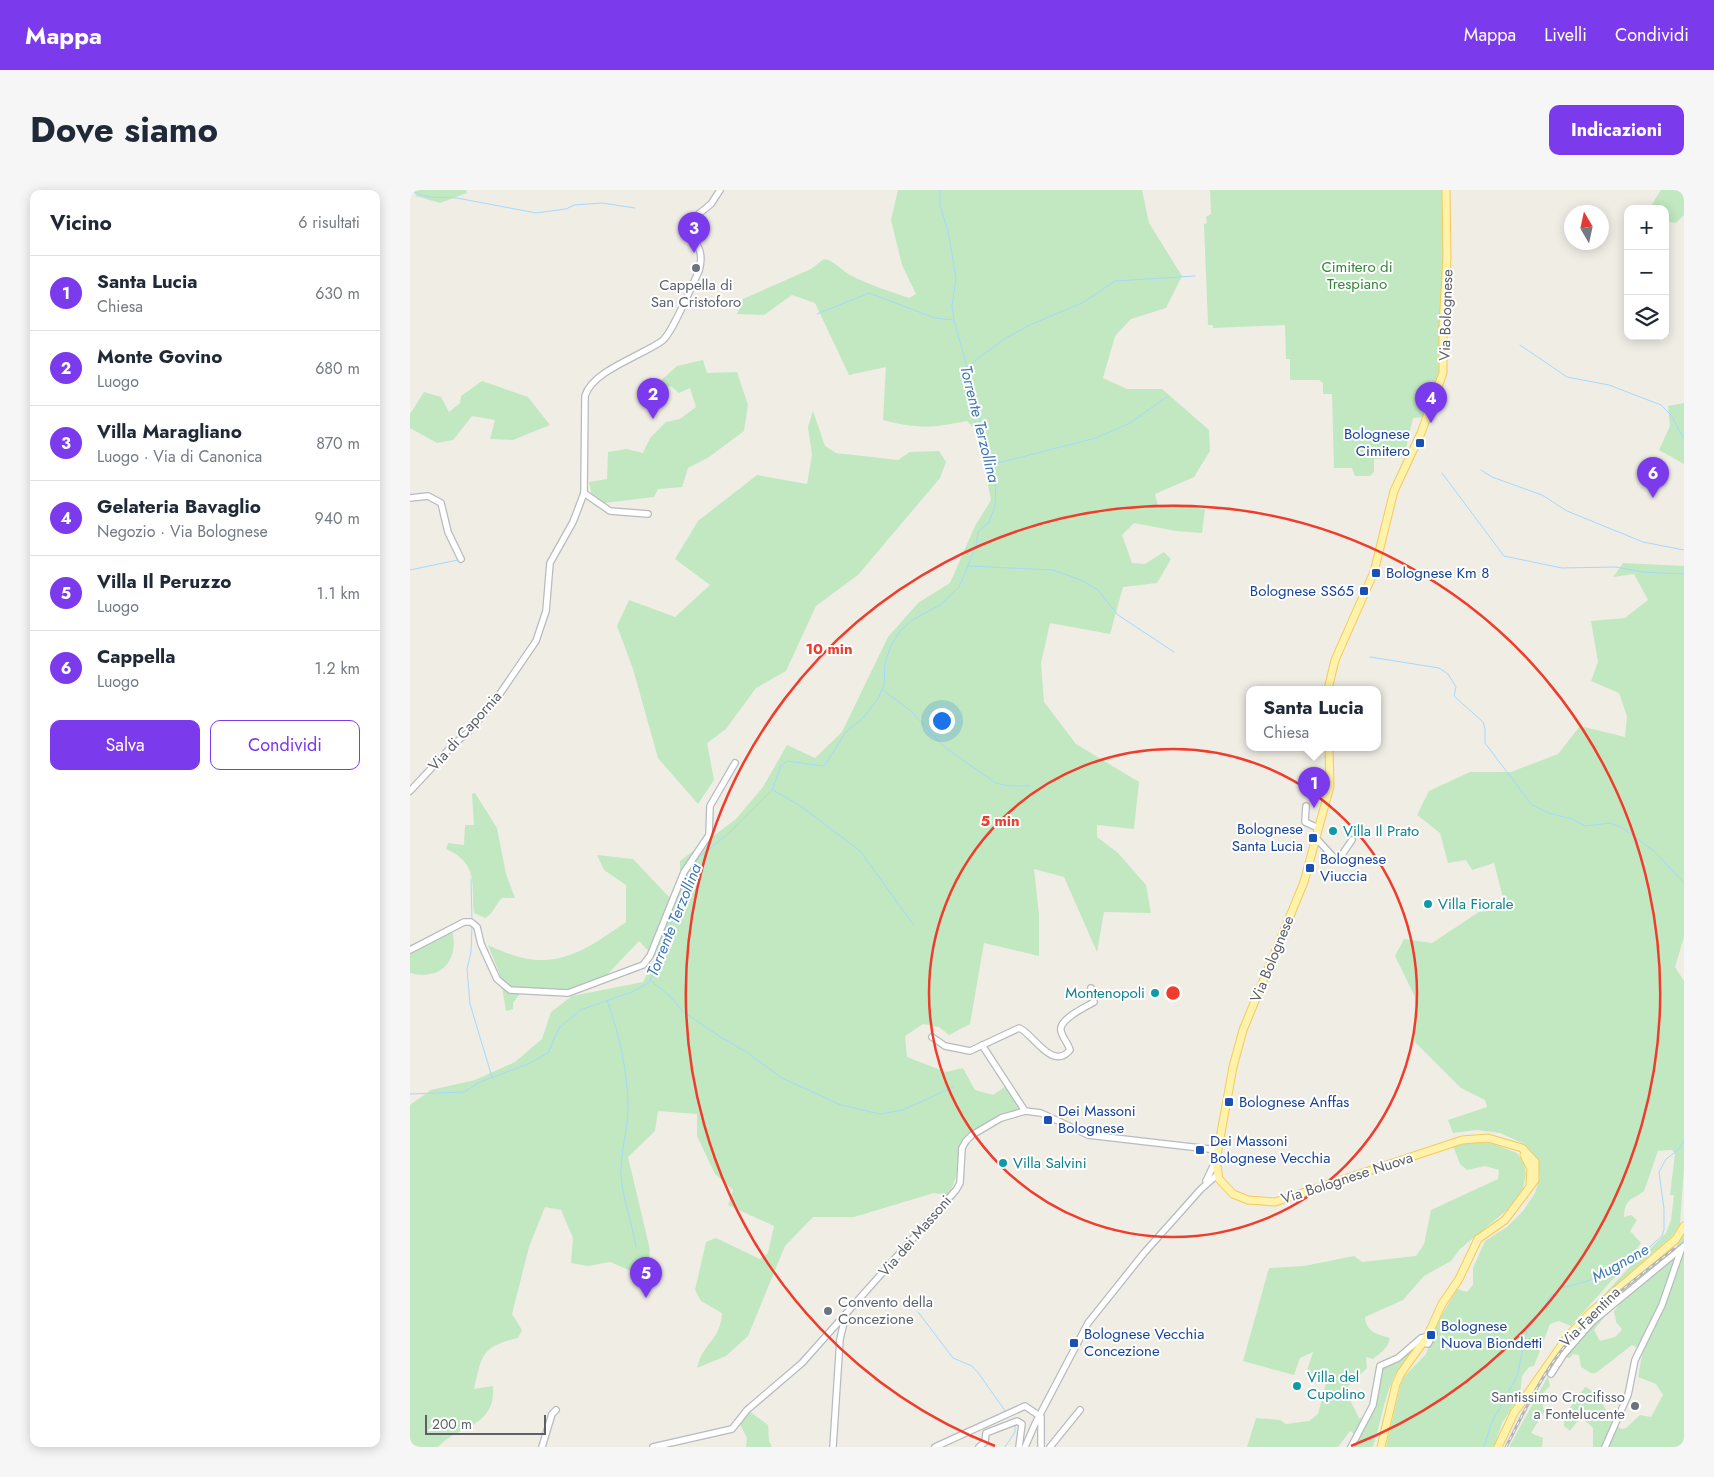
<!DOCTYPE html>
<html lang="it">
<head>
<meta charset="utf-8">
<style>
  :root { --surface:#fff; --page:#f6f6f7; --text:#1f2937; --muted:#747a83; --line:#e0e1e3; --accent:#7c3aed }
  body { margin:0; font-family:Jost,sans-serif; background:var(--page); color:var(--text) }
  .controls { position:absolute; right:15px; top:15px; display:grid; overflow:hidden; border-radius:10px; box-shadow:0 2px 12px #0003 }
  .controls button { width:45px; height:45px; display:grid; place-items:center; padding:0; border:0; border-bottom:1px solid var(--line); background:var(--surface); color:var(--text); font:25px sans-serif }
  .compass { position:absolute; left:1154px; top:15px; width:45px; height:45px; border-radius:50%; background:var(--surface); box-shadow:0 2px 12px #0003; rotate:351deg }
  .scale { position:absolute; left:15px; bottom:12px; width:121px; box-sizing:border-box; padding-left:5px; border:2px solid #5d6166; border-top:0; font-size:14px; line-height:18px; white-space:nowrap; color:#5d6166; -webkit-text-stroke:4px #fff; paint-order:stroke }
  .you { position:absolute; left:531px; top:530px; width:18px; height:18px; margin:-12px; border:4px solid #fff; border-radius:50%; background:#1a73e8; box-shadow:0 0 0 8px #1a73e833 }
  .badge { display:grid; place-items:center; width:32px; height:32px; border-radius:50%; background:var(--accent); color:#fff; font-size:16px; font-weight:700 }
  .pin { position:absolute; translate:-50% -41px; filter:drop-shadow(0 1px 2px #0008) }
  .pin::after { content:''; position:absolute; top:26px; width:18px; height:15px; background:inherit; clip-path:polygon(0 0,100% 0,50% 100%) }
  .popup { position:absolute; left:836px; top:496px; width:135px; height:65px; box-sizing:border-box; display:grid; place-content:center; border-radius:10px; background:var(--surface); filter:drop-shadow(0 1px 4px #0005); font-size:16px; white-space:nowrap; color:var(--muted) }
  .popup b { font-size:19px; color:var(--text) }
  .popup::after { content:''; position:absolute; left:50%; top:100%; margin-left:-10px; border:10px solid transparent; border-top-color:var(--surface) }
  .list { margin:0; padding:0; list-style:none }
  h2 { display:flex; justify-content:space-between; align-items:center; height:65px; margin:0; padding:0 20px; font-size:21px }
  h2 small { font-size:16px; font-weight:400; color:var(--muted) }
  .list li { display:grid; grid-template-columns:32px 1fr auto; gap:15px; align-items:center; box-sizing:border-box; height:75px; padding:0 20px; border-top:1px solid var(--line) }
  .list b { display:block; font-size:19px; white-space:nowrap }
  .list p { margin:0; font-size:16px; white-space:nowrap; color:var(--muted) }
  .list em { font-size:16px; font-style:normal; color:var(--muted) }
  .actions { display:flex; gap:10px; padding:15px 20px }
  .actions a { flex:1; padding:11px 0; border:1px solid var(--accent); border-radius:10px; text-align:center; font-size:18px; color:var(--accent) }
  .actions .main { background:var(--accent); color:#fff }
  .icon { flex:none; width:28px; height:28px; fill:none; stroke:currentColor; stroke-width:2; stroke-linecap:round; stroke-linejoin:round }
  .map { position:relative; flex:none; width:1274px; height:1257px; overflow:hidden; border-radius:10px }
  header { display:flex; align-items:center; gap:30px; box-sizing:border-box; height:70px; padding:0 25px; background:var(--accent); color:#fff }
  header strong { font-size:24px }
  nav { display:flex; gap:28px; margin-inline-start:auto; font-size:18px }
  .intro { display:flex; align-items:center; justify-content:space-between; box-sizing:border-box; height:120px; padding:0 30px }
  h1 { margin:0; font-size:35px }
  .button { padding:12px 22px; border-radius:10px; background:var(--accent); color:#fff; font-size:18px; font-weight:700 }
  main { display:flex; gap:30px; padding:0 30px }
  aside { flex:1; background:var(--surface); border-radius:10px; box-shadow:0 2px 12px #0003 }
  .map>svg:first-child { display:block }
</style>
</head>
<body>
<header>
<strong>Mappa</strong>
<nav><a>Mappa</a><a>Livelli</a><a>Condividi</a></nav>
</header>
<div class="intro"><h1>Dove siamo</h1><a class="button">Indicazioni</a></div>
<main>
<aside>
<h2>Vicino<small>6 risultati</small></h2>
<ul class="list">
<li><span class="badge">1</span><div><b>Santa Lucia</b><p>Chiesa</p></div><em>630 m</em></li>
<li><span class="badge">2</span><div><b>Monte Govino</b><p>Luogo</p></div><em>680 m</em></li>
<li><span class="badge">3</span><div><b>Villa Maragliano</b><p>Luogo · Via di Canonica</p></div><em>870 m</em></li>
<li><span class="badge">4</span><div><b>Gelateria Bavaglio</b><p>Negozio · Via Bolognese</p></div><em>940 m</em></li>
<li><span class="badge">5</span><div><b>Villa Il Peruzzo</b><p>Luogo</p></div><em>1.1 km</em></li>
<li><span class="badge">6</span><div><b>Cappella</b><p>Luogo</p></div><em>1.2 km</em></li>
</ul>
<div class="actions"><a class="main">Salva</a><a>Condividi</a></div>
</aside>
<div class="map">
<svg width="1274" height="1257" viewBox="0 0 1274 1257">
  <rect width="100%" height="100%" fill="#f0ede5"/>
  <g fill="#c1e8c1">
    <path d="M4 0H56L57 3 30 13 6 6Z"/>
    <path d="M488 0H732L739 33 772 86 756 118 721 129 705 146 693 188 717 199H752L799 240 800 261 784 287 745 304 748 316 766 314 795 319 792 343 766 341 724 333 712 345 722 373 735 374 754 362 761 369 747 393 713 397 700 444 640 433 631 473 634 512 666 554 729 592 724 639 687 635V647L708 663 736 695 741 723 694 722 687 762 654 687 624 679 629 725V766L574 753 560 834 539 845 529 837 513 834 495 846 497 867 536 882 553 878 565 900 583 905 596 896 612 920 586 927 550 954 546 987 539 1005 524 1003 444 1027H403L375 1056 338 1146 316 1166 287 1178C293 1152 311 1150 312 1123L291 1111 285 1100 296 1052 306 1048 350 1069 358 1063 364 1036 318 1015 323 1000 305 984 287 946V924L248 921 245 941 218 967 240 1060 238 1077 223 1082 200 1072 178 1076 161 1073 163 1048 151 1020 135 1017 119 1057 102 1124 112 1140 108 1148C71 1157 72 1165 64 1199L83 1196C86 1238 49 1234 28 1257H0V915L21 900 65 890 105 872 132 849 141 822 162 806 233 792 245 768 229 751 192 790 158 800 114 798 103 813V819L96 821 90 785 78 755C138 784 165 768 216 732V695L194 680 187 665 223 669 259 707 270 699V671L326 629 353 597 377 555 405 568 432 542 478 447 508 413 540 393 565 336 581 310 567 241 557 231C523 238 507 239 473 230L476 177 439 185 405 113 382 105 354 125 327 124 333 109 401 79 414 69C424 70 431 80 440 85 459 95 479 101 499 108L506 104 492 75 481 30Z"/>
    <path d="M800 0H1033L1034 68 1031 183 1015 227 1003 228 994 267 964 269V282L960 286H945L942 278H924L922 204H913V193L909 190H880V169H876L875 135 803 138V135H798L794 34 797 33 796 27 801 24Z"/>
    <path d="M1251 0H1274V25L1266 33 1255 31V19H1239Z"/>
    <path d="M293 170 297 183 327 182 338 215 334 241 299 267 278 278 272 297 248 299 244 307 194 313 182 306 179 292 197 289 198 262 217 259 233 263 240 248 256 232 270 229 286 217 280 198 269 203 261 196 251 199 238 217 229 205 245 196 267 176Z"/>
    <path d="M72 191 118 207 140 235 103 250 80 249 85 230 62 226 43 250 27 253 0 238V224L14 202 31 207 39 222 50 213 51 206Z"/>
    <path d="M1274 213V274L1249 260 1260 236 1258 216Z"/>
    <path d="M403 221 415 256 426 263 488 270 500 262 529 261 536 272 530 288 448 385 406 416 376 481 346 498 316 539 297 553 304 590 288 614 248 568 223 479 207 436 219 410 265 427 300 395 265 369 288 331 347 285 397 294 402 265 398 237Z"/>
    <path d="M1213 373 1274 376V747L1265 777 1274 791V977L1270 1034 1263 1045 1188 1111 1231 1065 1239 1060 1256 1043 1261 1030 1264 1005H1260L1265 964 1262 960 1248 961 1234 1001C1221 1011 1215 1008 1214 1027L1221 1025 1227 1030 1220 1041 1231 1053 1224 1063 1206 1072 1211 1080 1161 1136 1149 1131 1140 1134 1124 1176 1119 1177 1112 1186 1110 1205 1092 1233 1084 1257H976L992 1189 1016 1164 1024 1145 1025 1137 1047 1099 1057 1102 1063 1095V1078L1075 1051 1097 1037 1113 1021 1125 1003 1130 987 1126 971 1114 954 1090 943 1067 940 1043 943 1038 930 1077 917 1075 910 1051 898 1004 851 1005 807 985 766 994 749 1022 753 1069 722 1096 719 1084 673 1062 680 1056 670 1038 673 1030 643 1007 625 1019 601 1060 582H1101L1148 564 1170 536 1215 547 1217 526 1209 503 1181 491 1188 472 1181 431 1215 428 1238 410 1224 384 1203 387Z"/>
    <path d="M65 603 87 638 96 684 105 708H92C85 715 84 723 75 728L64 723C61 693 69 674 36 659L38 653 54 655 55 635H64L62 604Z"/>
    <path d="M41 737C51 767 33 792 0 783V755Z"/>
    <path d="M1062 952 1081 953 1107 963 1114 974 1116 984 1112 1003 1102 1016 1050 1059 1041 1071 1014 1086 993 1110 955 1127C956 1142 967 1144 980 1148 978 1158 971 1163 963 1169L956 1167 957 1178 933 1201 936 1206 942 1207 941 1212 949 1228H955L966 1213 971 1177 1000 1162 1011 1150C1003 1165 990 1173 983 1189 974 1209 970 1235 963 1257H943L949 1247 940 1241 928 1257H837L846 1228 870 1230 876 1234 899 1231 908 1224 917 1190 896 1184 903 1162 890 1168 884 1185 833 1171 859 1078 894 1076 944 1066 952 1072 1006 1066 1014 1054 1021 1020 1088 989 1089 980 1075 976 1057 980 1050 974 1043 956Z"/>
    <path d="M1274 1043V1257H1183V1238L1171 1227 1160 1241 1154 1236V1226L1175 1197C1193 1204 1196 1228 1211 1239L1216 1238 1230 1225 1241 1227 1253 1205 1246 1194 1228 1187 1233 1160 1222 1155 1186 1183H1181L1171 1177 1169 1165 1163 1164 1160 1168 1154 1167 1185 1131 1200 1120 1184 1140 1190 1151 1205 1147 1211 1141 1212 1139 1206 1132 1204 1121 1218 1104 1268 1059 1266 1053Z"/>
    <path d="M1138 1186 1140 1196 1131 1205 1134 1222 1121 1243 1133 1248 1132 1257H1099Z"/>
    <path d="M339 1221 358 1235 359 1251 362 1257H336L337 1248 330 1234Z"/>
  </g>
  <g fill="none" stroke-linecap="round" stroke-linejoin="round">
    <g stroke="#a5d8ff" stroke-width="1">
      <path d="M0 0C23 11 25 6 47 8L126 23 156 19 164 15 192 13 225 18"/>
      <path d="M407 124 459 103 525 128 543 130"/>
      <path d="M1110 155 1157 187 1199 195 1251 215 1261 225 1274 249"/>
      <path d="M557 177 594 149 622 134 672 113 705 91 785 86"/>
      <path d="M580 275 686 248 720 233 758 206"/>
      <path d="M1071 280 1082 287 1132 305 1157 321 1233 352 1274 360"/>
      <path d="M1032 283 1094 366 1152 378 1206 377 1232 382 1274 384"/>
      <path d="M558 376 643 380 671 390 688 400 708 425 764 462"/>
      <path d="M0 380 48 370"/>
      <path d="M960 467 1029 478 1038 484 1046 497 1044 506 1073 532 1075 539V553L1122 615 1139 623 1162 629 1175 636 1200 633 1213 638 1245 662 1274 693"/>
      <path d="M473 500 502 522 533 556 586 593 599 596H620"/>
      <path d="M363 600 392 617 450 661 503 734"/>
      <path d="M61 689 62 731"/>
      <path d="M62 735 61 762 57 779 60 814 82 887"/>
      <path d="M240 790 261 807 272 821 312 848 335 861 372 888 431 915 470 924 493 920 543 897"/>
      <path d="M197 810C209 843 218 882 218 918 218 940 210 963 211 986 213 1010 222 1033 226 1057"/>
      <path d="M0 904 54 902 70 892 118 874 138 863 149 838 170 820 222 802 238 793 244 783 258 739 267 724 277 688 289 667 317 645 362 600 371 576 377 571 413 576 417 572 435 543 454 527 468 509 474 495 475 473 481 455 491 440 502 430 530 415 549 397 566 356 568 342 579 332 585 316 586 292 580 275 562 196 544 130 542 116 546 88 538 41 530 16V0"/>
      <path d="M508 1122 543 1168 562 1176 569 1184 596 1222"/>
      <path d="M595 1257 605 1242V1234"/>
      <path d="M1074 1257 1081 1234 1107 1186 1117 1141 1141 1106 1152 1098 1184 1089 1216 1069 1235 1061 1252 1046 1254 1040V1019L1249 982 1256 969 1268 960 1274 951"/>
    </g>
    <defs>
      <g id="minor">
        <path d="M174 303 200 321 238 324"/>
        <path d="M0 308 18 306 31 313 38 342 51 369"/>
        <path d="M0 601 43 555 57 543 85 511 126 451 136 421 140 373 163 332 174 303 175 206C182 181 231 166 252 151 262 144 282 95 289 81 296 55 281 55 280 31L301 14 310 0"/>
        <path d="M896 616 895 632 908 638"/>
        <path d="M906 648 926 670 929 669 942 650"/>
        <path d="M0 760 54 732H61L67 737 71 754 87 789 100 800 158 803 233 775 240 766 274 682 299 645 300 616 325 573"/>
        <path d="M522 847 535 856 560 861 609 838C622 842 642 882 660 860 658 853 652 847 651 841 648 829 676 817 684 812L681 798"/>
        <path d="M572 855 615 921"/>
        <path d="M796 991 806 970"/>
        <path d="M1013 1153 1018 1154 1024 1143 1020 1139"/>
        <path d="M1141 1184 1154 1164 1182 1132 1274 1056"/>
        <path d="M132 1257 142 1224 146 1220"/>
        <path d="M243 1257 322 1239 337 1220 392 1173 546 1000 550 993 552 958 556 951 562 945 591 928 615 921 631 923 678 945 808 960"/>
        <path d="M423 1257 430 1149 436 1124"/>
        <path d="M525 1257 615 1216 631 1227V1257"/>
        <path d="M569 1257 575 1252 576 1243 607 1231 612 1234 609 1257"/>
        <path d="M615 1257 625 1234 678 1133 734 1063 791 999 807 985"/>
        <path d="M640 1257 670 1220"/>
        <path d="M941 1257 963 1215 970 1176 988 1168 1011 1148 1017 1147"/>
        <path d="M1195 1257 1218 1205 1225 1170 1252 1115 1271 1060"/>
      </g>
      <g id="major">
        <path d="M918 499 925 470 964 382 984 301 1011 243 1033 183V137L1037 67 1036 0"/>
        <path d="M919 557 920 596 894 692 833 840 823 877 806 970 809 989 823 1004 838 1010 865 1012 1052 950 1078 948 1112 958 1125 972V990L1095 1030 1068 1049 1049 1089 1032 1114 1017 1147 991 1183 986 1194 971 1257"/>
        <path d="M1114 965 1121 979 1120 994"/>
        <path d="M1088 1257 1104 1223 1158 1146 1180 1123 1266 1049 1274 1036"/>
      </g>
    </defs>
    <use href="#minor" stroke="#b7bbbf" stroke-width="8"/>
    <use href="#major" stroke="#f6ca58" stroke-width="9"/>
    <use href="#minor" stroke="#fff" stroke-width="5.5"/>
    <use href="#major" stroke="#fff2aa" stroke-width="7"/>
    <defs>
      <path id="rail" d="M1096 1257C1113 1224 1129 1190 1151 1161 1182 1121 1225 1089 1264 1059"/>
    </defs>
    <use href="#rail" stroke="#b4b5b6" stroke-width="3"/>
    <use href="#rail" stroke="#fff" stroke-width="1" stroke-dasharray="4" stroke-linecap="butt"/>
  </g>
  <g fill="none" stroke="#ef3c2c" stroke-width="2.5">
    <circle cx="763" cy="803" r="244"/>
    <path d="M585 1256A487 487 0 1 1 941 1256"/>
  </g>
  <g fill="#6b7280" stroke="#fff" stroke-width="2">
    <circle cx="286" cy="78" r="5"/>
    <circle cx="418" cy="1121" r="5"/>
    <circle cx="1225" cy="1216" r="5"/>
  </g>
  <g fill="#1a4fb4" stroke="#fff" stroke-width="2">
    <rect x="1005" y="248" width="10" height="10" rx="2.5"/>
    <rect x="961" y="378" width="10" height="10" rx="2.5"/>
    <rect x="949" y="396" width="10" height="10" rx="2.5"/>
    <rect x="898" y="643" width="10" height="10" rx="2.5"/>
    <rect x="895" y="673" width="10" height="10" rx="2.5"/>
    <rect x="814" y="907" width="10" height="10" rx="2.5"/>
    <rect x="633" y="925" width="10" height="10" rx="2.5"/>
    <rect x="785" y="955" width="10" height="10" rx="2.5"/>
    <rect x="1016" y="1140" width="10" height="10" rx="2.5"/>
    <rect x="659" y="1148" width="10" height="10" rx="2.5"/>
  </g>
  <g fill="#0f9aa8" stroke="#fff" stroke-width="2">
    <circle cx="923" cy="641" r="5"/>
    <circle cx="1018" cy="714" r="5"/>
    <circle cx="745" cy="803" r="5"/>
    <circle cx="593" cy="973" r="5"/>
    <circle cx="887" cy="1196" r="5"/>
  </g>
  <g text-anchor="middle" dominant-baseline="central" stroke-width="4" stroke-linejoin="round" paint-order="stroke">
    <g font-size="15" fill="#328737" stroke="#fff">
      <text x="947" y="77">Cimitero di<tspan x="947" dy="17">Trespiano</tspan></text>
    </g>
    <g font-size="15" fill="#5b616d" stroke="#fff">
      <text x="286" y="95">Cappella di<tspan x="286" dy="17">San Cristoforo</tspan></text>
      <text x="428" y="1112" text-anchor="start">Convento della<tspan x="428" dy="17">Concezione</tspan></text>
      <text x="1215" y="1207" text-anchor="end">Santissimo Crocifisso<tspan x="1215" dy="17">a Fontelucente</tspan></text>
    </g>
    <g font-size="15" fill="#5d6166" stroke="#fff">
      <text transform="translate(1036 125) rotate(-88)">Via Bolognese</text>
      <text transform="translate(55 541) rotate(-48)">Via di Capornia</text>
      <text transform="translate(862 769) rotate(-68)">Via Bolognese</text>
      <text transform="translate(937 988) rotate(-18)">Via Bolognese Nuova</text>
      <text transform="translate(505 1046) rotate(-49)">Via dei Massoni</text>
      <text transform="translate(1180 1127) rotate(-45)">Via Faentina</text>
    </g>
    <g font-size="15" fill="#164399" stroke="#fff" text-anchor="start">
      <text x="1000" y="244" text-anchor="end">Bolognese<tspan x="1000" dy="17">Cimitero</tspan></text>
      <text x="976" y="383">Bolognese Km 8</text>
      <text x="944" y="401" text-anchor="end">Bolognese SS65</text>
      <text x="893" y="639" text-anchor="end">Bolognese<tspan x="893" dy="17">Santa Lucia</tspan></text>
      <text x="910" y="669">Bolognese<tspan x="910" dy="17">Viuccia</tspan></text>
      <text x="829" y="912">Bolognese Anffas</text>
      <text x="648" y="921">Dei Massoni<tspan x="648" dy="17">Bolognese</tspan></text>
      <text x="800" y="951">Dei Massoni<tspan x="800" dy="17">Bolognese Vecchia</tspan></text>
      <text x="1031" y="1136">Bolognese<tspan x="1031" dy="17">Nuova Biondetti</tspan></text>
      <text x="674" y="1144">Bolognese Vecchia<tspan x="674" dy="17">Concezione</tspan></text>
    </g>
    <g font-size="15" fill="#0d838f" stroke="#fff" text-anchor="start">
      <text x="933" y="641">Villa Il Prato</text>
      <text x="1028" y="714">Villa Fiorale</text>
      <text x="735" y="803" text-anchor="end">Montenopoli</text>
      <text x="603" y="973">Villa Salvini</text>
      <text x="897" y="1187">Villa del<tspan x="897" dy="17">Cupolino</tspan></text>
    </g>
    <g font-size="16" font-style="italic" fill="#3e78b5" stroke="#fff">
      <text transform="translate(570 234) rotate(76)">Torrente Terzollina</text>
      <text transform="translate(264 730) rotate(-68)">Torrente Terzollina</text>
      <text transform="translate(1210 1073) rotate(-29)">Mugnone</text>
    </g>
  </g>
  <circle cx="763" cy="803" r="8" fill="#ef3c2c" stroke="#fff" stroke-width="2.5"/>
  <g font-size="15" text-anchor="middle" font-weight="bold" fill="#ef3c2c" stroke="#fff" stroke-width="4" stroke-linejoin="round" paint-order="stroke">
    <text x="419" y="464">10 min</text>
    <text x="590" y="636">5 min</text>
  </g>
</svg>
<div class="controls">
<button>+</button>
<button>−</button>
<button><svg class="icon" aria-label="layers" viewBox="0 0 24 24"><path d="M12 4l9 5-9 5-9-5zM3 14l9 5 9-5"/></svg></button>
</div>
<svg class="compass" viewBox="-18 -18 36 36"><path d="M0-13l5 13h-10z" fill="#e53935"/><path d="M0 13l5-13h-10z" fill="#747a83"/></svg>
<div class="scale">200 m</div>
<div class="you"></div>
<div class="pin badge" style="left:904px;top:618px">1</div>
<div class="popup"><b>Santa Lucia</b>Chiesa</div>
<div class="pin badge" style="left:243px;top:229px">2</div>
<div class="pin badge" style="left:284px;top:63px">3</div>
<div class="pin badge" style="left:1021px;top:233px">4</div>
<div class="pin badge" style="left:236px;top:1108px">5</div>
<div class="pin badge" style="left:1243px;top:308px">6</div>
</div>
</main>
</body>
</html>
